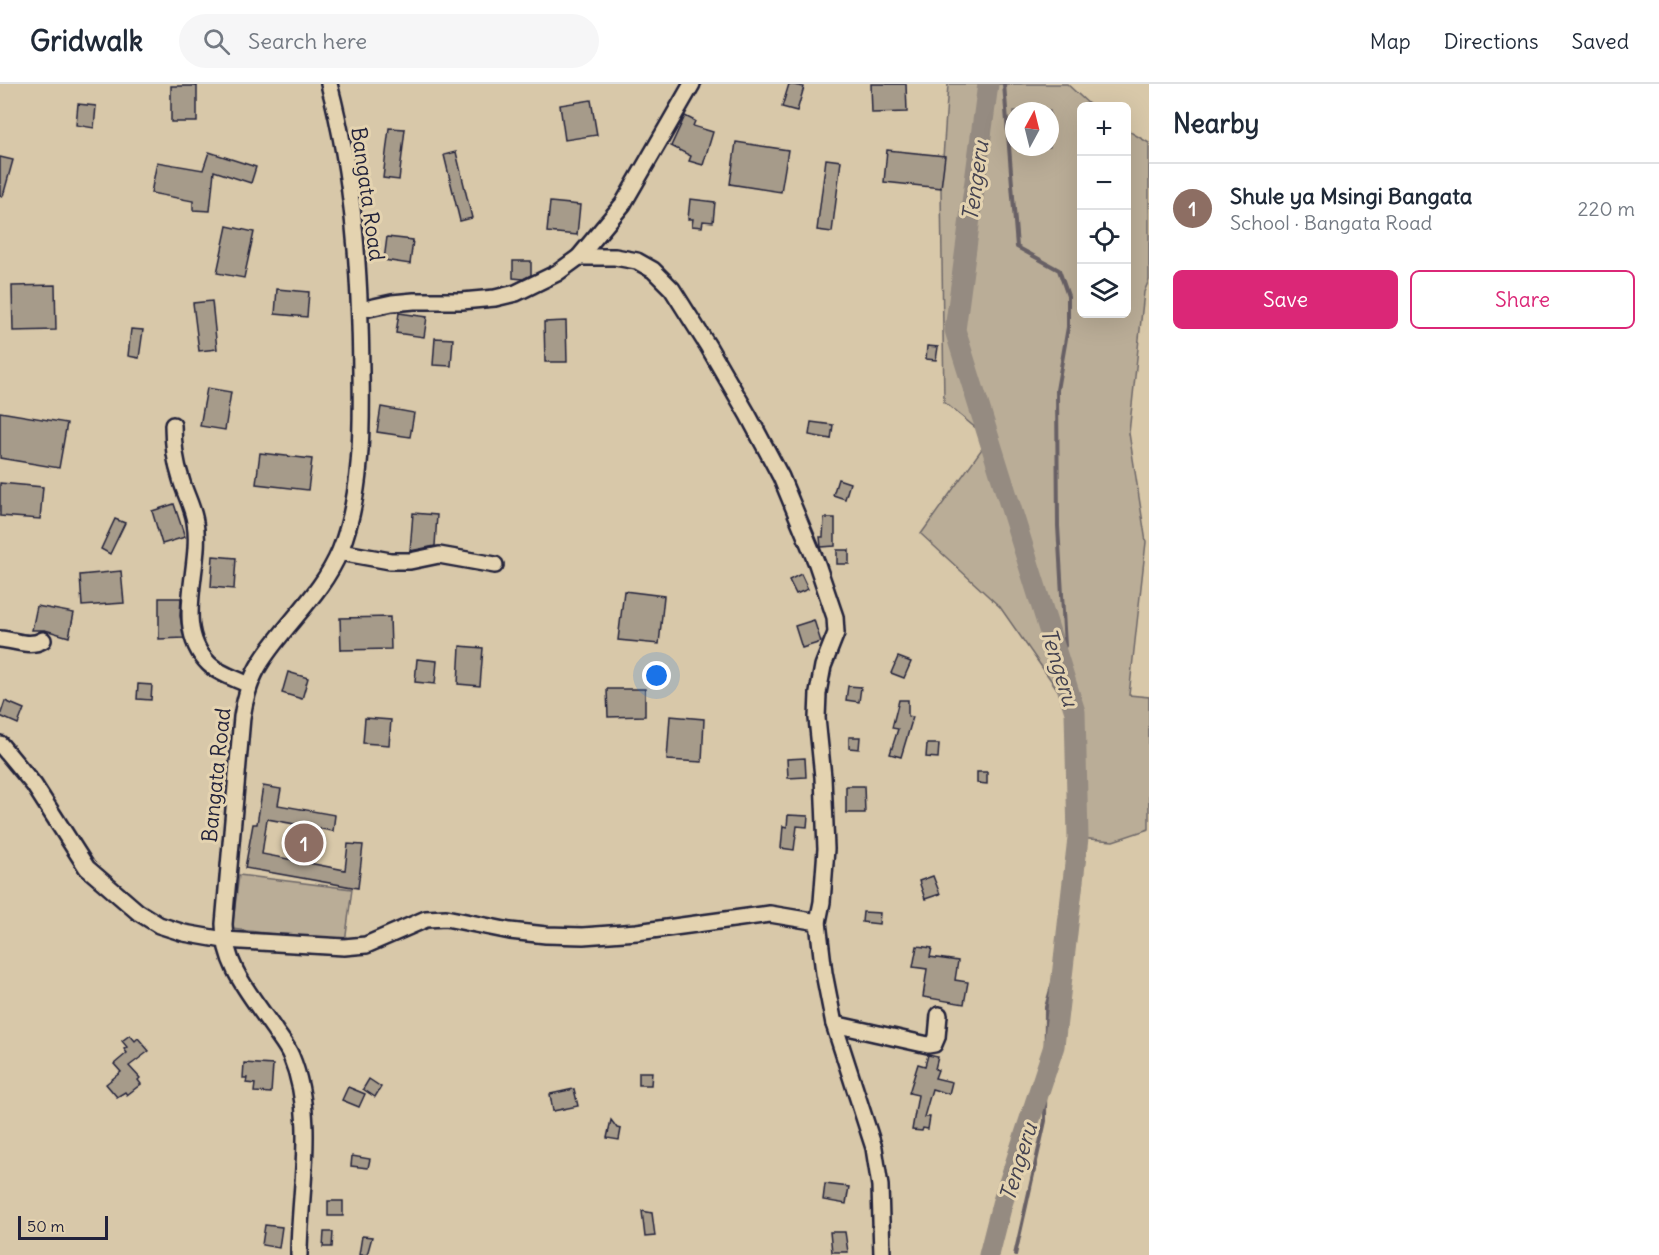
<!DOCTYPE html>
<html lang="en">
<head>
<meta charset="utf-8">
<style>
  :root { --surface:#fff; --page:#f6f6f7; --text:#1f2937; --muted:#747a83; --line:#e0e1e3; --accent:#db2777 }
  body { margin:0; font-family:Delius,sans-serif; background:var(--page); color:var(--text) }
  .controls { position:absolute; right:18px; top:18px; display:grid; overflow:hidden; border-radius:9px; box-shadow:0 6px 24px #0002 }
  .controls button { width:54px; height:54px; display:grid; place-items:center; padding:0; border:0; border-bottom:2px solid var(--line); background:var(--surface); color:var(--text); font:30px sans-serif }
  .compass { position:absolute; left:1005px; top:18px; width:54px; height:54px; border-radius:50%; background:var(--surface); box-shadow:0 6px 24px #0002; rotate:7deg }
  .scale { position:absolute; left:18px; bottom:15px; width:90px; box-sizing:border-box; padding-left:6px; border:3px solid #22223b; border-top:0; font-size:16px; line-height:21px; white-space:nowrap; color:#22223b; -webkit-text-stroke:4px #e4d3b0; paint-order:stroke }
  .you { position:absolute; left:657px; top:592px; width:21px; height:21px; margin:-15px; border:4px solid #fff; border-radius:50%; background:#1a73e8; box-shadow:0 0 0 9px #1a73e833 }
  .badge { display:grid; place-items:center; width:39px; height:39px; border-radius:50%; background:var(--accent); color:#fff; font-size:20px; font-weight:700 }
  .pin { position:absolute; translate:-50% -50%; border:3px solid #fff; box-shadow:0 2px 6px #0006 }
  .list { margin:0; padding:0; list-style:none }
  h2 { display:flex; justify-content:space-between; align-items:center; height:78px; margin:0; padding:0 24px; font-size:26px }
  h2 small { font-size:20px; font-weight:400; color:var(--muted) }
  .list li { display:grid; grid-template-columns:39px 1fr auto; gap:18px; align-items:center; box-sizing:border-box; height:90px; padding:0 24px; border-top:2px solid var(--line) }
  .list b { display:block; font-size:22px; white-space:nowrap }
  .list p { margin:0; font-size:20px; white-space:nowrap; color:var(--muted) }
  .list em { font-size:20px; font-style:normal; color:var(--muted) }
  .actions { display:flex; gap:12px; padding:18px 24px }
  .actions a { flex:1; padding:14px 0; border:2px solid var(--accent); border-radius:9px; text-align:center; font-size:21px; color:var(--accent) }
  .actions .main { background:var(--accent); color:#fff }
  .icon { flex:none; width:33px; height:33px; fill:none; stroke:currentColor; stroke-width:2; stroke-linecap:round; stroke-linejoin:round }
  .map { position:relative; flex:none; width:1149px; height:1171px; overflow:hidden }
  header { display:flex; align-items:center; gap:36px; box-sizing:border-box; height:84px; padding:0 30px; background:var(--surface); border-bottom:2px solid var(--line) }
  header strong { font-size:28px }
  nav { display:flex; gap:33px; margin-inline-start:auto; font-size:21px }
  .search { width:420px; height:54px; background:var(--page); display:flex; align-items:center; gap:15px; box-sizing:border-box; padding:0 21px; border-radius:33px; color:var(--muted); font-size:22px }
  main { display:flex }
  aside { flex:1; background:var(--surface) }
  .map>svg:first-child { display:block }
</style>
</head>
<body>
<header>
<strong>Gridwalk</strong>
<div class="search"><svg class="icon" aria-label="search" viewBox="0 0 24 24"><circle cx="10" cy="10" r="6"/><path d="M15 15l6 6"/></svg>Search here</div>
<nav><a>Map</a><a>Directions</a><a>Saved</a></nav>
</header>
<main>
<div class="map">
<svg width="1149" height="1171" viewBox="0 0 1149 1171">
  <rect width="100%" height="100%" fill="#d8c8a9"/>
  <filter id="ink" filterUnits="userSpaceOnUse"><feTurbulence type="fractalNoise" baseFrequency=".0167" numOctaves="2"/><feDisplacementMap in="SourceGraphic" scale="12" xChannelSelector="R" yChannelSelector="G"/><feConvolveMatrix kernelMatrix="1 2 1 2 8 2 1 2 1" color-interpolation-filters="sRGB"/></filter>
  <g filter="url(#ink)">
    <g fill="#baad97" stroke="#6e6869" stroke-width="1.5" fill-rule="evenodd">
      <path d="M948 0H1067L1091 22H1082V230H1126L1127 46 1149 59V196L1144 208 1129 349 1146 458 1129 611 1149 613V745L1113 757 1078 754 1069 622 1000 523 921 450 989 355 944 318 941 104ZM1014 27H1050V63H1014Z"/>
      <path d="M239 791 352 805 345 859 232 845Z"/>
    </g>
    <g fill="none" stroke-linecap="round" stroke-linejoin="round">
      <g stroke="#676165" stroke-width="4">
        <path d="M1004 0 1017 163 1059 186 1068 212V243L1057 306 1058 442 1065 562"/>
        <path d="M1015 1171 1045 1037 1046 923 1081 800 1071 650"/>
      </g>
      <path stroke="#958b81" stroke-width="21" d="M988 0 955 246 1075 628 1078 754 1054 962 1002 1120 989 1171"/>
    </g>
    <g fill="#a69b8a" stroke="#22223b" stroke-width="1.5">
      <path d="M789 0 804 3 797 27 782 23Z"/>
      <path d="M871 0H906L907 28 872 29Z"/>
      <rect x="171" y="2" width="26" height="36"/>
      <path d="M591 16 597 51 565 56 560 21Z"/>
      <path d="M78 20 96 22 94 44 76 41Z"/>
      <path d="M685 32 695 37 693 42 713 48 703 81 689 77 691 72 671 62Z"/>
      <path d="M389 44 405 45 399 96 383 94Z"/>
      <path d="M736 58 788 66 781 108 730 100Z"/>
      <path d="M887 66 945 72 941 104 884 98Z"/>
      <path d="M209 68 256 83 251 99 214 87 210 127 193 126V117L151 109 157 78 203 86Z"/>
      <path d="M456 68 472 134 460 137 444 71Z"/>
      <path d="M0 73 13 76 3 112H0Z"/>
      <path d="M826 75 841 77 832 148 817 146Z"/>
      <path d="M690 115 715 118 713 138 703 137 702 143 692 142 693 135H688Z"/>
      <path d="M550 118 580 121 577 151 547 148Z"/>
      <path d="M227 142 254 148 244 194 217 189Z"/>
      <path d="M387 153 413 156 410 180 384 176Z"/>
      <path d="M513 177H531V191L523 195 513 194Z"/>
      <path d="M55 201 56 246 13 247 12 202Z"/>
      <path d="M277 205 309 208 307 233 275 230Z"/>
      <path d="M212 217 217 265 199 267 193 219Z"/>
      <path d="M399 229 427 233 424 253 396 249Z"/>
      <path d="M566 237 567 278H545L544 238Z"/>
      <path d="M131 245 143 246 139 274 128 272Z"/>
      <path d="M435 254 453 255 451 282 433 281Z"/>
      <path d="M927 262 938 263 936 276 926 275Z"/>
      <path d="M207 304 231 308 225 346 200 342Z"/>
      <path d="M381 323 414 329 410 353 377 348Z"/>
      <path d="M0 328 67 339 59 384 0 374Z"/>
      <path d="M811 338 833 341 831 355 809 351Z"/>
      <path d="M260 369 312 375 308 406 256 400Z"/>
      <path d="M838 395 850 399 845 415 833 411Z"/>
      <path d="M0 399 43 403 40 435 0 432Z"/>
      <path d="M174 420 185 453 162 460 152 427Z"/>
      <path d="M413 429 437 431 435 462 410 467Z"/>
      <path d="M824 434H835V462L821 463 820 453H823Z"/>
      <path d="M115 435 125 439 110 470 101 465Z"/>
      <rect x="837" y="466" width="12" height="14"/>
      <path d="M213 472 236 474 234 505 211 503Z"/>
      <path d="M121 487 124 519 82 522 80 491Z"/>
      <path d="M801 490 808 505 796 510 789 496Z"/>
      <path d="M624 507 664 512 659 560 618 556Z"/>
      <path d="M159 514H181L180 532 184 554 159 555Z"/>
      <path d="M37 522 74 529 69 553 45 546H32Z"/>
      <path d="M390 533 391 565 341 566 340 534Z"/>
      <path d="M814 536 821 558 802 564 795 542Z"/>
      <path d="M460 562 483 564 480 602 458 600Z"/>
      <path d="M898 573 911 578 904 594 891 589Z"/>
      <path d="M417 575 437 577 435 600 415 598Z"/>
      <path d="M288 588 308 594 302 615 282 609Z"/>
      <path d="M138 600 152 601 151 616 137 615Z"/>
      <path d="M848 602 861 603 859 618 846 616Z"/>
      <path d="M607 605H645V632L608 633Z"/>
      <path d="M899 616H908V632L913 633 901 673 890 670 898 645 892 644Z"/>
      <path d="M5 617 24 625 18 640 0 632Z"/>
      <path d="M670 632 704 635 702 678 667 676Z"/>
      <path d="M365 634 391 636 389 661 363 659Z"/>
      <path d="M849 653H860L859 665 849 664Z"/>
      <path d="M927 660H939L938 674 926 673Z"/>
      <path d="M805 674 806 693 788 694 787 675Z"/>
      <path d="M977 688H987V700L977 699Z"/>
      <path d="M263 702 281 705 278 721 335 731 333 747 267 735 262 770 345 786 348 760 363 761 358 804 245 784 253 740H257Z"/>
      <path d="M846 702H864L865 729H846Z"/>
      <path d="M788 731 808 732 807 743 797 742 794 766 781 764 783 742 787 743Z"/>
      <path d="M933 792 940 810 925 815 919 797Z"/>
      <path d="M863 828 880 829 879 840 862 838Z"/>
      <path d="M917 862 932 864 930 873 958 877 955 896 968 898 964 920 923 913 927 885 913 883Z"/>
      <path d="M130 951 135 957 138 954 149 967 129 982 140 994 138 996 141 1000 127 1011 125 1008 117 1013 106 1000 121 988 114 980 127 969 124 965 127 963 122 957Z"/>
      <path d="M928 971 938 973 935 985 938 986 935 994 952 998 949 1010 932 1005 924 1033H930L928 1045 923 1044 922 1047 912 1046 918 1011 909 1009 918 980 925 982Z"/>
      <path d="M244 979 273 981 271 1009 254 1008 255 1000 246 999 247 994H243Z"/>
      <path d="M639 988H652L651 1001H639Z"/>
      <path d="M369 995 381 1003 375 1013 363 1005Z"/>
      <path d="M348 1003 365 1010 359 1023 342 1016Z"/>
      <path d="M574 1005 578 1022 553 1027 550 1010Z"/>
      <path d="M611 1036 617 1044 621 1045 619 1056 607 1054Z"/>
      <path d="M352 1072 370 1075 368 1084 351 1082Z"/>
      <path d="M825 1100 849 1103 846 1120 823 1116Z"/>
      <rect x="328" y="1117" width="15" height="15"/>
      <path d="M642 1127 652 1129 655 1152 645 1153Z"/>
      <path d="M265 1141 282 1143 279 1164 262 1161Z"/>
      <path d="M324 1148H333L332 1163H323Z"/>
      <path d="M830 1148H845L848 1168H832Z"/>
      <path d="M362 1152 372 1153 367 1171H359Z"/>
    </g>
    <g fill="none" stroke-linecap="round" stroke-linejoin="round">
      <defs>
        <g id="minor">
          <path d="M579 173H615L637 177 653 186 672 205 708 262 748 331 781 393 817 480 835 533 836 549 823 582 818 609 817 634 823 693 826 765 822 818 818 838 824 889 834 940 874 1064 880 1102 882 1171"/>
          <path d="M360 226 392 219 414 217H462L495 214 516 209 557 189 579 173 623 120 692 0"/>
          <path d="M173 341C173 359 175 377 181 395 185 410 193 423 195 438 203 483 171 543 209 580 219 590 237 595 249 601"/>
          <path d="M340 468 390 477H410L439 471 495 481"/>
          <path d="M0 555C15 556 29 564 43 556"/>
          <path d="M0 660 34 701 87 784 138 828 159 841 184 849 224 856 344 863 366 861 426 835 446 834 510 847 546 851 583 852 637 848 770 830 818 838"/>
          <path d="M834 940 928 961 934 960 937 953 939 931"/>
          <path d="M299 1171C299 1106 317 1034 291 972 287 962 279 953 274 945 251 911 224 883 224 840L242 633C245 614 250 595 261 578 285 540 322 510 340 467 362 412 362 346 361 288 360 191 354 94 329 0"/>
        </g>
      </defs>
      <use href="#minor" stroke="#22223b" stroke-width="20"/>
      <use href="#minor" stroke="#e4d3b0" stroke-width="15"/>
    </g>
  </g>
  <g text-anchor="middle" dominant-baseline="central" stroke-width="6" stroke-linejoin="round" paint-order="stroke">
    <g font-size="21" fill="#22223b" stroke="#e4d3b0">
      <text transform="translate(368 110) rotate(82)">Bangata Road</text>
      <text transform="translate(216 691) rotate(-84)">Bangata Road</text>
    </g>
    <g font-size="22" font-style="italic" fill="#444250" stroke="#e4d3b0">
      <text transform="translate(975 97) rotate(-82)">Tengeru</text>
      <text transform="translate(1060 583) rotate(73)">Tengeru</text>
      <text transform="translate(1018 1078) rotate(-73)">Tengeru</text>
    </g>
  </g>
</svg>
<div class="controls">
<button>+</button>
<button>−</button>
<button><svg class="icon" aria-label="locate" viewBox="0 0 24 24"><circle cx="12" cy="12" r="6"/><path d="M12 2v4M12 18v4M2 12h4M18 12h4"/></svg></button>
<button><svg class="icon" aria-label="layers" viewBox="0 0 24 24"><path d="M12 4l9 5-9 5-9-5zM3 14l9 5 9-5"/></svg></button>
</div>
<svg class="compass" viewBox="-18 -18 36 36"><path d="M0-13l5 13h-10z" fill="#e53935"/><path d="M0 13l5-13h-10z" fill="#747a83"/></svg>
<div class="scale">50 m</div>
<div class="you"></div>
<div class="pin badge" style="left:304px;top:759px;background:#8d6e63">1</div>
</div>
<aside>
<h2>Nearby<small></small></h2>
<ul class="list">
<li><span class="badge" style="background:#8d6e63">1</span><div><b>Shule ya Msingi Bangata</b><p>School · Bangata Road</p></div><em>220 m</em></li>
</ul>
<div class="actions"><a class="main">Save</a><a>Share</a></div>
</aside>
</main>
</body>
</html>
